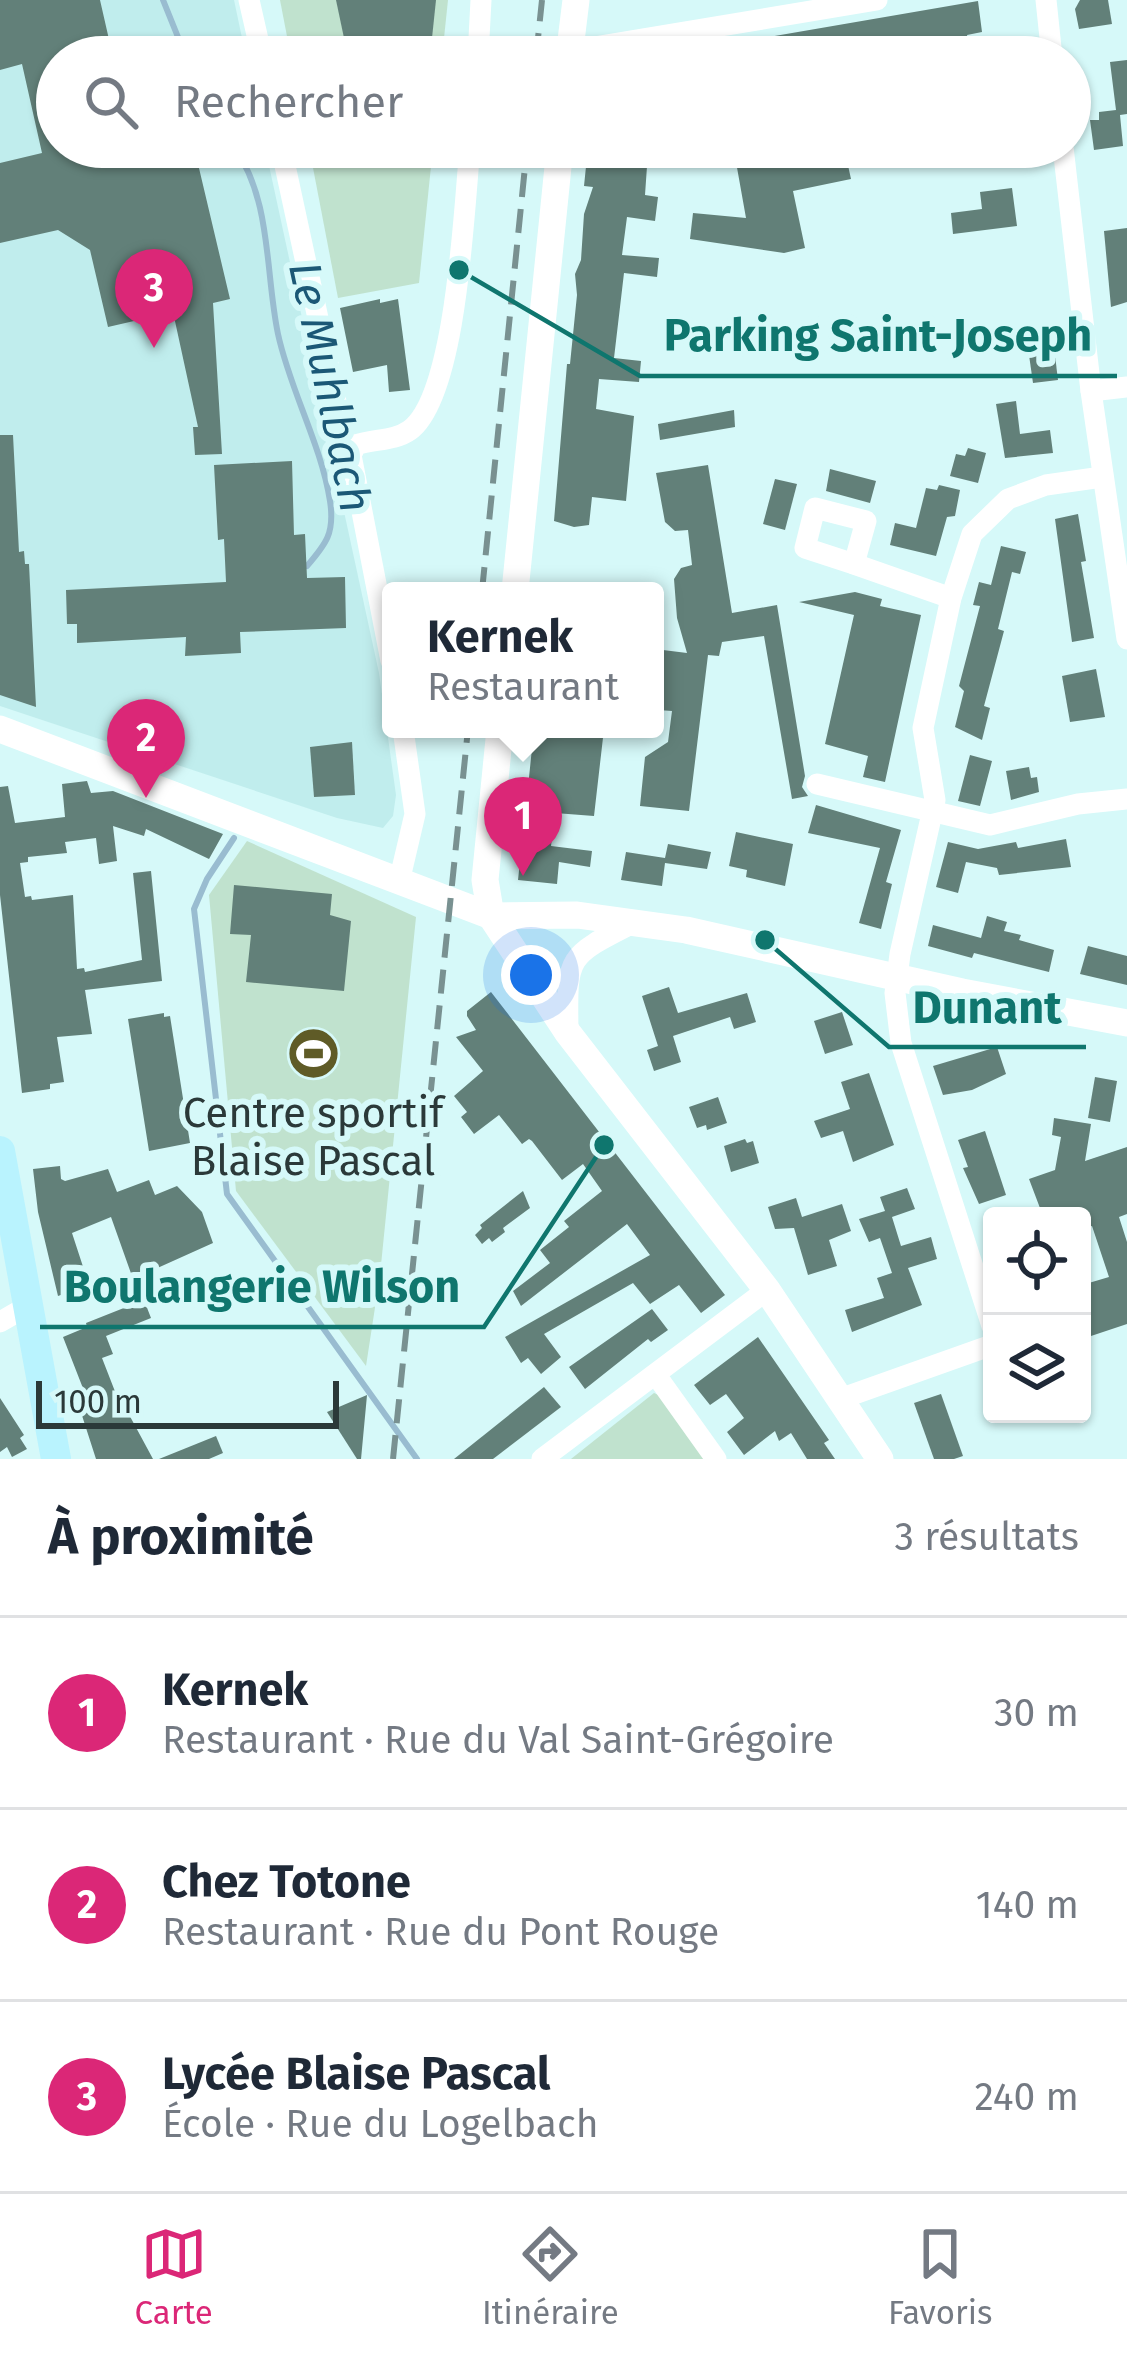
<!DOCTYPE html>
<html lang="fr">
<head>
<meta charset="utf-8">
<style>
  :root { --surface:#fff; --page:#f2f2f3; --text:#1f2937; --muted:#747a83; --line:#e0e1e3; --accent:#db2777 }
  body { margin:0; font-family:"Fira Sans",sans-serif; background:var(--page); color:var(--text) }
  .controls { position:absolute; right:36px; bottom:36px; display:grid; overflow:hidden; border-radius:12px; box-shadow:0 3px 9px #0004 }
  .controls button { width:108px; height:108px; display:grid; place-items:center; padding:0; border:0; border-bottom:3px solid var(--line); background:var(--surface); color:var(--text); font:60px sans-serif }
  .scale { position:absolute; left:36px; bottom:30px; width:303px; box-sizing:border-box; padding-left:12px; border:6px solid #2b3939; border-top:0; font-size:33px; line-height:42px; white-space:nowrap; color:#2b3939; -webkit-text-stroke:9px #d6f9f9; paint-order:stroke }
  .you { position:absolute; left:531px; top:975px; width:42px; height:42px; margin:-30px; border:9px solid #fff; border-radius:50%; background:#1a73e8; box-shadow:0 0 0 18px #1a73e833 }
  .badge { display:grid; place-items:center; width:78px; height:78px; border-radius:50%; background:var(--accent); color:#fff; font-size:39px; font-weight:700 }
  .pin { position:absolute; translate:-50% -99px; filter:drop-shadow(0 3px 6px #0008) }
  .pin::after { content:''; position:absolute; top:63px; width:42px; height:36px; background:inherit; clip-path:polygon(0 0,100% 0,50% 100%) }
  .popup { position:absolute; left:382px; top:582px; width:282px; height:156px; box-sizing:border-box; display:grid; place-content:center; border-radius:12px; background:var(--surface); filter:drop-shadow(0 3px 9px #0005); font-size:39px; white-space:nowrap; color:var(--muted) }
  .popup b { font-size:45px; color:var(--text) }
  .popup::after { content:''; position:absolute; left:50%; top:100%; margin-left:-24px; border:24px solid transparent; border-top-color:var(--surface) }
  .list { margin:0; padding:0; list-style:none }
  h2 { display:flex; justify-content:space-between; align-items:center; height:156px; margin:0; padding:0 48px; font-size:51px }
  h2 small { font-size:39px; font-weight:400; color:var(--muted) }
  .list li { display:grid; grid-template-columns:78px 1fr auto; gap:36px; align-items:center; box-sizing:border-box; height:192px; padding:0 48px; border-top:3px solid var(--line) }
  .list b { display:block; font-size:45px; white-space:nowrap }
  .list p { margin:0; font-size:39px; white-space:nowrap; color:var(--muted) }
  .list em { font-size:39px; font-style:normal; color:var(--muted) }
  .icon { flex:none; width:66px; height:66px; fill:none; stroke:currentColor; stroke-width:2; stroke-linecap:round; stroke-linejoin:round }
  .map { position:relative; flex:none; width:1127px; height:1459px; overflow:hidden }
  .search { position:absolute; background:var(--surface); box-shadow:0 3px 9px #0004; left:36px; right:36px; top:36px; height:132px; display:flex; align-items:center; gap:30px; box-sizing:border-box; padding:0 42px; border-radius:66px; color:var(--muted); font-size:45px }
  .sheet { height:732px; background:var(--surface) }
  nav { display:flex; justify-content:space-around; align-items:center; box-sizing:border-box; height:168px; border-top:3px solid var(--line); background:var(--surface); font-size:33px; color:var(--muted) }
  nav a { display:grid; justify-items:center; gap:6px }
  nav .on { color:var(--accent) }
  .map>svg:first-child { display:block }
</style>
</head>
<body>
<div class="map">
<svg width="1127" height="1459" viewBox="0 0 1127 1459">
  <rect width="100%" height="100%" fill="#d6f9f9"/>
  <path fill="#c0eded" d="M0 0H234L246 57H57V147H265L379 673 396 795 393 816 383 828 337 818 0 706Z"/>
  <g fill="#c0e2ce">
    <path d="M280 0H448L442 57H291Z"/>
    <path d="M309 147H433L419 283 338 298Z"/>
    <path d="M247 841 416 917 380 1275 366 1366 236 1191 209 895Z"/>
    <path d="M654 1393 663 1397 705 1459H571Z"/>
  </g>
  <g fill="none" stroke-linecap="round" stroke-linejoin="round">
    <g stroke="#99bcd0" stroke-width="6">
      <path d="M163 0 186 57"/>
      <path d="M234 147C272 200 265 272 278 334 290 390 321 444 330 501 335 533 326 544 307 566"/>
      <path d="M234 838 207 879 194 909 227 1194 417 1459"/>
    </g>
  </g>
  <g fill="#628079">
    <path d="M0 0H100L113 57H57V147H194L230 299 213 303 222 454 195 455 193 427H198L173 312 108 327 90 250 58 230 0 243V163L42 153 22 64 0 70Z"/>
    <path d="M336 0H436L430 57H348Z"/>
    <path d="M1080 0H1108L1112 24 1079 29 1075 9Z"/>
    <path d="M978 1 982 32 967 35 970 49 953 52 950 37 829 57H766L763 38Z"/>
    <path d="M1127 60V114L1120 115 1123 146 1094 150 1090 120H1099V112L1116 110 1110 62Z"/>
    <path d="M588 147 648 152 645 195 658 197 655 221 627 217 622 255 659 258 657 277 624 273 614 358 641 361 639 382 599 379 596 409 634 416 626 501 592 497 589 525 574 527 554 521 567 364H570L577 295 575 274 581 260 584 214 593 187 584 186Z"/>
    <path d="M844 147 851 179 793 191 805 248 784 253 690 239 693 213 746 218 736 162 757 157 763 166Z"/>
    <path d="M1012 188 1017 226 953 234 951 213 982 209 980 192Z"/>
    <path d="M1127 228V302L1111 307 1104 231Z"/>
    <path d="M380 299V303L398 299 410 390 389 392 387 365 353 372 340 308Z"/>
    <path d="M1052 331 1058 380 1033 383 1026 334Z"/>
    <path d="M1016 401 1020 434 1050 430 1053 453 1005 458 996 404Z"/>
    <path d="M734 410 735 427 660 440 658 424Z"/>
    <path d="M0 435H13L19 552 24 551 25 564H29L36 707 0 695Z"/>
    <path d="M968 448 986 453 978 483 950 476 956 454 965 456Z"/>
    <path d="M292 461 294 535 305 534 307 578 345 577 346 628 240 632 241 653 185 656 186 637 77 643V624H67L66 590 226 582 224 539 218 540 214 465Z"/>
    <path d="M708 465 732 613 777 605 805 776 802 787 808 796 792 799 764 636 722 642 719 656 708 655 689 811 640 806 645 757 668 742 672 711 658 710 655 700V649L687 653 677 618 674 579 681 568 692 565 688 530 675 531 665 522 656 473Z"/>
    <path d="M830 469 876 481 870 503 826 491Z"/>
    <path d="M775 479 797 484 785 530 763 524Z"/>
    <path d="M939 485 960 490 955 516 947 517 936 556 890 545 895 523 916 528 926 488 937 490Z"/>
    <path d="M1078 514 1086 561 1081 562 1094 638 1072 642 1055 519Z"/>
    <path d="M1001 546 1026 552 1020 574 1012 572 998 629 1004 631 984 706 990 708 982 740 955 727 964 691 959 686 980 606 973 605 979 582 991 585Z"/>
    <path d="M855 592 882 599 880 606 921 615 885 782 863 777 868 756 825 744 854 615 799 602Z"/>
    <path d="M1096 669 1105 717 1070 722 1062 676Z"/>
    <path d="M534 729 582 732 583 729H604L594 816 555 813 551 846 592 851 590 867 559 862 557 884 518 880 525 815 541 816 528 787Z"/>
    <path d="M352 742 355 795 314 797 310 747Z"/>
    <path d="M970 755 992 761 980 806 958 801Z"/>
    <path d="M1029 767 1031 778 1037 777 1039 792 1011 800 1006 771Z"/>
    <path d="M87 781 91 793 113 791 223 834 209 859 146 829 144 836 113 826 117 861 99 864 96 838 65 842 67 853 28 857V862L20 863 25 897 31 896 32 900 73 895 77 969 84 968 85 972 142 960 133 873 151 871 162 981 85 990 92 1034 57 1037 64 1082 50 1084V1089L22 1093 0 895V787L8 786 15 823 65 817 62 784Z"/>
    <path d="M816 805 901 830 886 882 892 884 881 929 859 923 880 848 808 833Z"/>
    <path d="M736 832 793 844 785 886 746 877 747 870 729 866Z"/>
    <path d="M1066 839 1071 867 999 875 997 868 966 862 958 893 936 887 948 842 978 849 1016 842 1018 848Z"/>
    <path d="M668 844 711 852 707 869 665 863 662 886 621 880 626 852 665 858Z"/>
    <path d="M234 885 332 894 330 915 351 921 344 991 246 982 251 935 230 934Z"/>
    <path d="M987 916 1007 922 1004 931 1021 935 1019 940 1054 950 1049 972 974 953 972 958 928 946 933 925 981 938Z"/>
    <path d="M1088 946 1127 956V985L1080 974Z"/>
    <path d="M669 987 678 1013 747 993 756 1022 734 1029 730 1017 673 1036 681 1062 654 1071 647 1050 658 1046 642 996Z"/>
    <path d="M491 992 725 1295 701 1313 679 1285 650 1304 633 1283 544 1334 561 1357 541 1374 528 1358 521 1363 505 1337 650 1255 627 1224 521 1306 513 1291 550 1263 540 1250 569 1227 564 1221 602 1191 583 1164 562 1180 532 1141 529 1139 522 1144 499 1115 474 1134 461 1117 467 1112 454 1096 483 1071 456 1037 476 1030 467 1016V1011Z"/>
    <path d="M842 1012 853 1045 825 1054 814 1021Z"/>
    <path d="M164 1013V1017L170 1016 190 1143 149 1151 128 1019Z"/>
    <path d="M997 1047 1006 1074 972 1090 943 1095 933 1066Z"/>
    <path d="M869 1073 894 1145 853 1162 843 1131 821 1138 814 1121 850 1109 841 1082Z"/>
    <path d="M1095 1077 1117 1081 1110 1122 1088 1118Z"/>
    <path d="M718 1097 727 1123 707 1130 706 1125 697 1128 689 1107Z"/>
    <path d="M1054 1118 1091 1124 1085 1161 1127 1147V1214L1119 1217 1127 1242V1324L1082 1339V1285L1109 1277 1092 1226 1082 1229V1216H1043L1029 1179 1055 1170 1061 1137 1052 1135Z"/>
    <path d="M985 1131 1006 1195 979 1204 963 1168 968 1167 958 1140Z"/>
    <path d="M745 1139 747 1143 753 1141 759 1163 731 1172 724 1146Z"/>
    <path d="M60 1166 61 1179 65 1181 108 1169 117 1192 149 1180 155 1195 177 1186 202 1212 213 1243 133 1279 111 1217 72 1233 89 1285 58 1296 38 1212 33 1169Z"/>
    <path d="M907 1188 915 1209 892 1217 901 1246 931 1237 937 1259 908 1268 922 1305 852 1332 845 1310 884 1298 877 1278 892 1273 880 1238 869 1242 859 1219 885 1211 880 1197Z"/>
    <path d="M523 1191 530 1208 503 1228 505 1232 492 1242 489 1238 482 1244 475 1235 482 1228 480 1225Z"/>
    <path d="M796 1198 802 1217 842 1204 851 1231 829 1240 837 1266 808 1275 794 1228 775 1229 768 1207Z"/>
    <path d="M144 1300 151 1318 106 1336 113 1354 102 1358 116 1394 123 1391 126 1409 153 1459H96L77 1400 86 1396 63 1337 87 1327 86 1323Z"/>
    <path d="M652 1309 668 1330 651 1342 648 1339 585 1389 569 1367Z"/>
    <path d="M758 1337 829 1440 824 1443 835 1459H807L791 1433 779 1441 775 1431 744 1455 727 1432 744 1418 726 1394 710 1405 694 1385Z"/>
    <path d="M544 1387 561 1407 493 1459H454Z"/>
    <path d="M941 1394 963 1456 954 1459H934L914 1403Z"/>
    <path d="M367 1395 361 1459H357L327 1412Z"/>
    <path d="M0 1398 24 1435 20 1438 27 1449 12 1457 7 1447 0 1452Z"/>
    <path d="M216 1436 223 1453 209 1459H159Z"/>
  </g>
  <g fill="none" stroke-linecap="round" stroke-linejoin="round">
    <g stroke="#fff" stroke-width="21">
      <path d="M249 0 262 57"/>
      <path d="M1046 0 1052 57"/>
      <path d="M570 51 877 0"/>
      <path d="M478 57 481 0"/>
      <path d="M281 147 343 434 351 455 391 661"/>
      <path d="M1063 147 1091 391 1127 639"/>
      <path d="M1091 391 1127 387"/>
      <path d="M351 455 356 445C373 439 395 441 410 430 457 395 464 207 470 147"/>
      <path d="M815 508 866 521 854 564 805 548Z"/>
      <path d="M854 564 951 598"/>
      <path d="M817 784 990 825 1078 804 1127 799"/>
      <path d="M399 882 415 814 403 729"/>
      <path d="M568 1032C567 957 565 957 633 923"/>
      <path d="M0 1322 26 1307"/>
      <path d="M992 1326 901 1043 895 993 900 954 935 800 923 728 951 598 972 534 1008 499 1046 485 1102 477"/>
      <path d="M656 1375 716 1459"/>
      <path d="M840 1399 992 1345"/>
      <path d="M542 1459 767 1290"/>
    </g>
    <g stroke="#fff" stroke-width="27">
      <path d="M569 57 576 0"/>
      <path d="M515 591 560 147"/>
      <path d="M0 729 491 916 577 915 686 930 962 992 1127 1023"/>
      <path d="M500 729 485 880 491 916 568 1033 767 1290 880 1459"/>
    </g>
    <path stroke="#b9f3fe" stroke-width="30" d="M0 1151 56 1459"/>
    <g stroke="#799191" stroke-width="6" stroke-dasharray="24 12" stroke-linecap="butt">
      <path d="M536 57 542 0"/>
      <path d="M482 591 527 147"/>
      <path d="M393 1459 468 729"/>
    </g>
  </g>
  <defs>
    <symbol id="stadium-disc" viewBox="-11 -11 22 22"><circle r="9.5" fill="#5f5b27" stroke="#d6f9f9"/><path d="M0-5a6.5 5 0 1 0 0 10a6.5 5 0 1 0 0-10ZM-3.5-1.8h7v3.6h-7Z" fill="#fff"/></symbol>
  </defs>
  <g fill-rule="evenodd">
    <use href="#stadium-disc" x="284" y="1024" width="59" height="59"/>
  </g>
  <g text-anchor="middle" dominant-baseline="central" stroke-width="12" stroke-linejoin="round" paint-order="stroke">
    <g font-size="42" fill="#2b3939" stroke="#d6f9f9">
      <text x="313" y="1113">Centre sportif<tspan x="313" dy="48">Blaise Pascal</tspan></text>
    </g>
    <g font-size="45" font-style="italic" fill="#1b5876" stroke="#d6f9f9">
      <text transform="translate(330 387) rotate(78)">Le Muhlbach</text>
    </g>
  </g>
  <path fill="none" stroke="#0f766e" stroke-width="4.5" d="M459 270L640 376H1117M765 940L889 1047H1086M604 1145L484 1327H40"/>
  <g fill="#0f766e" stroke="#d6f9f9" stroke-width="4.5">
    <circle cx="459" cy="270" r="12"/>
    <circle cx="765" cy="940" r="12"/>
    <circle cx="604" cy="1145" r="12"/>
  </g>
  <g font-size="45" text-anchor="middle" font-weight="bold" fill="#0f766e" stroke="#d6f9f9" stroke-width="12" stroke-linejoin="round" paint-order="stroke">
    <text x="878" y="351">Parking Saint-Joseph</text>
    <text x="987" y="1023">Dunant</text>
    <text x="262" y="1302">Boulangerie Wilson</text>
  </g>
</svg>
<div class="controls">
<button><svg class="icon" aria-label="locate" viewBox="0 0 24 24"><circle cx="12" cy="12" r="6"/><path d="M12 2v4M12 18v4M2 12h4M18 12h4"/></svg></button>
<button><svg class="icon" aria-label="layers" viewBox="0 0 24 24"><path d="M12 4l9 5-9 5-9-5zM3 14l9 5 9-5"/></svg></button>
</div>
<div class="scale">100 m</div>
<div class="you"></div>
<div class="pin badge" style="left:523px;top:876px">1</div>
<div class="popup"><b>Kernek</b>Restaurant</div>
<div class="pin badge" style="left:146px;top:798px">2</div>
<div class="pin badge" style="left:154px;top:348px">3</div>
<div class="search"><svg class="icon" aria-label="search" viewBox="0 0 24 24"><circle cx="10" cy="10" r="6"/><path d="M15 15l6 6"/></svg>Rechercher</div>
</div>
<section class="sheet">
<h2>À proximité<small>3 résultats</small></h2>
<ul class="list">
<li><span class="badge">1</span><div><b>Kernek</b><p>Restaurant · Rue du Val Saint-Grégoire</p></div><em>30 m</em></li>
<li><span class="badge">2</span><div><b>Chez Totone</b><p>Restaurant · Rue du Pont Rouge</p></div><em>140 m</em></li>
<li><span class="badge">3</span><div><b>Lycée Blaise Pascal</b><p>École · Rue du Logelbach</p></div><em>240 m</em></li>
</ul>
</section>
<nav>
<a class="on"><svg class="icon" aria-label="map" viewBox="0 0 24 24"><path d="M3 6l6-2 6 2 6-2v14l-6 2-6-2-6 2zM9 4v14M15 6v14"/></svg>Carte</a>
<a><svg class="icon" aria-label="directions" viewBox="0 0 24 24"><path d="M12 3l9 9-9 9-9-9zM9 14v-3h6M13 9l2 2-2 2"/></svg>Itinéraire</a>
<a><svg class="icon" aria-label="saved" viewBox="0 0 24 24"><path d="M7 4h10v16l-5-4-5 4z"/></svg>Favoris</a>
</nav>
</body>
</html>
